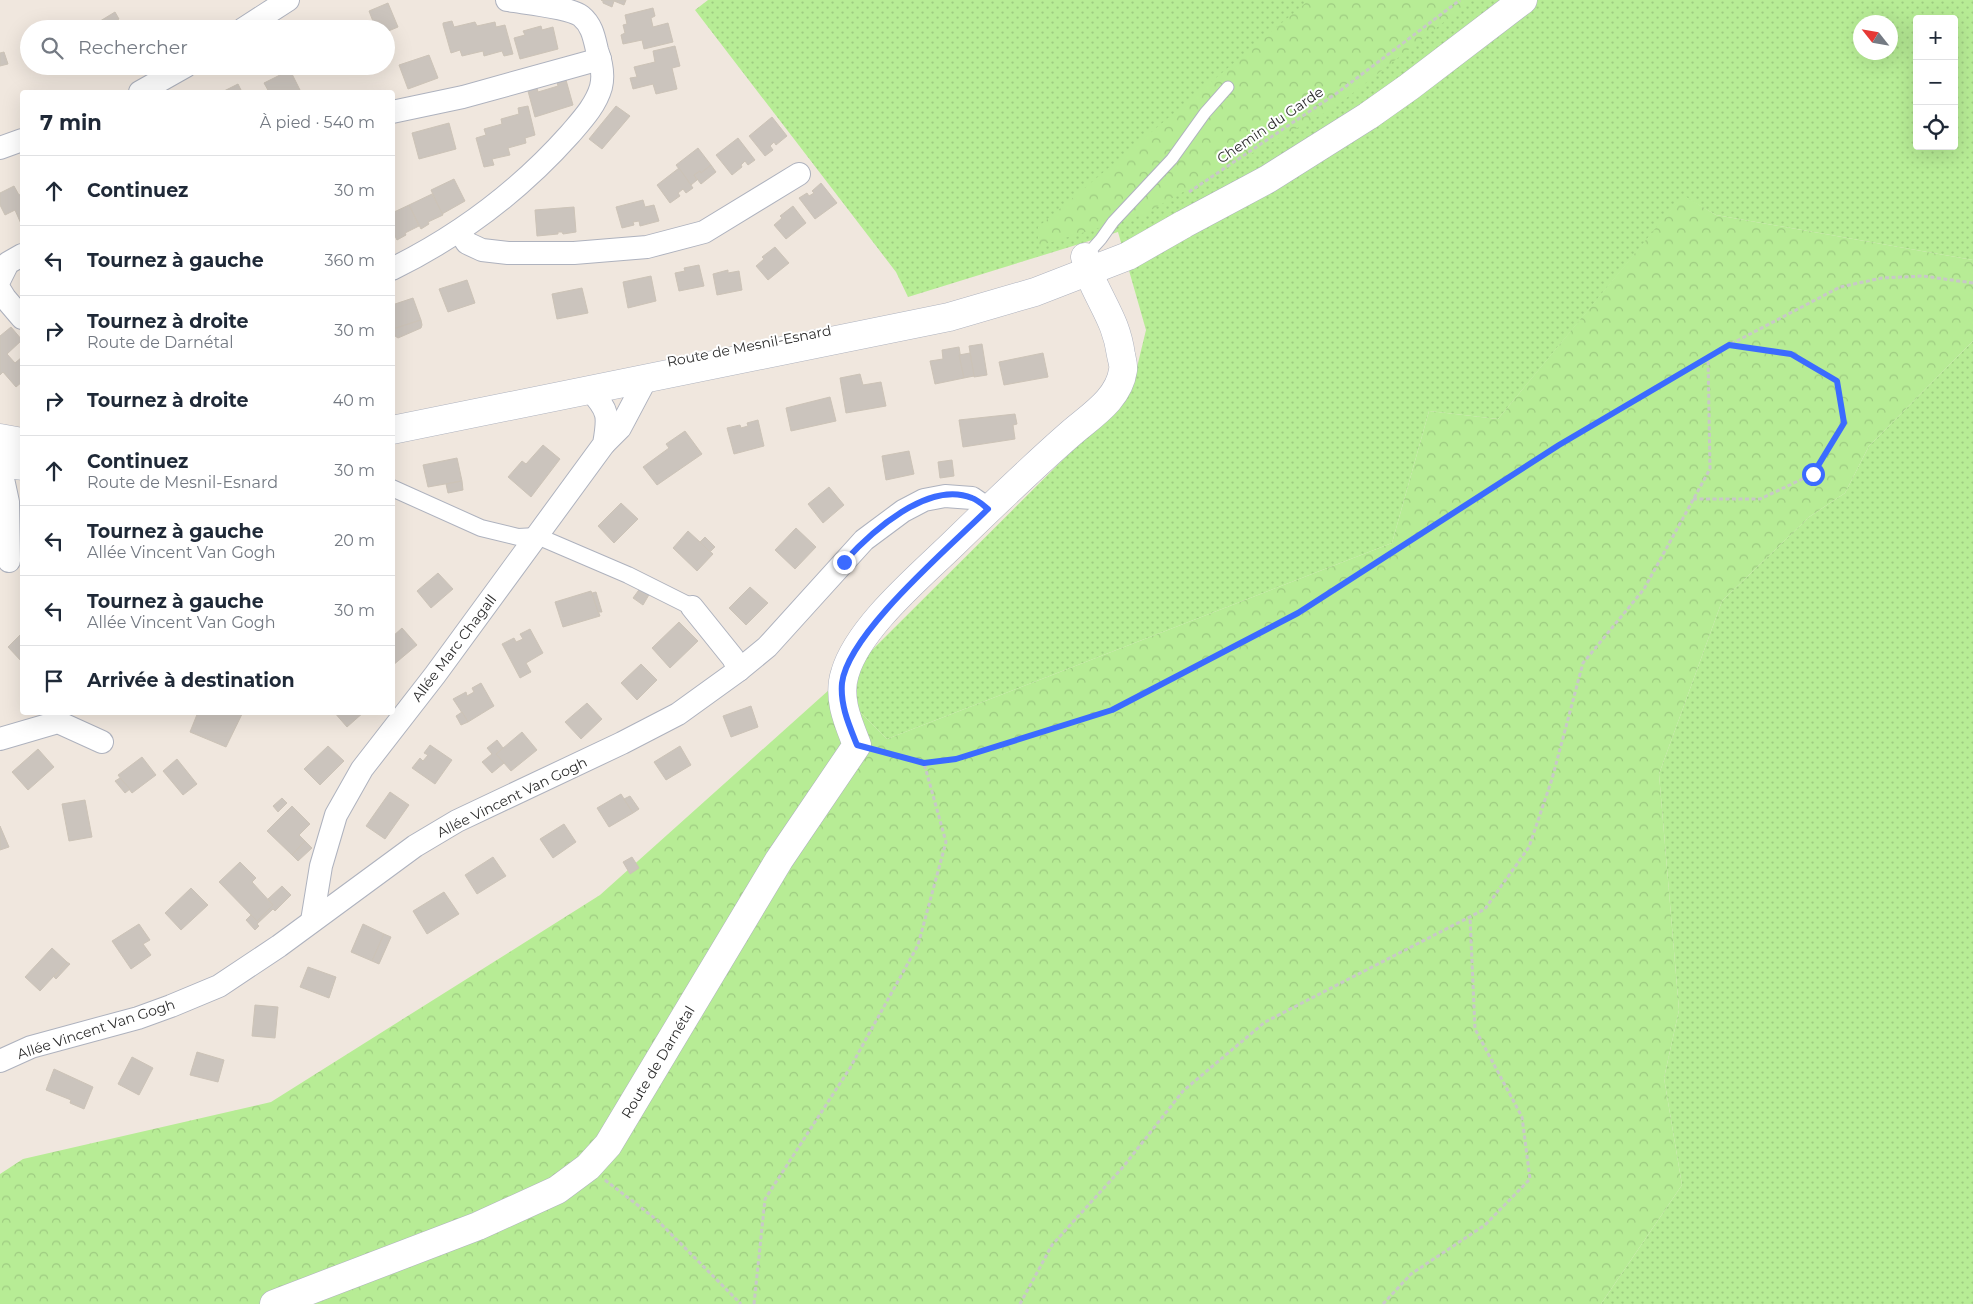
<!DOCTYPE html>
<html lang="fr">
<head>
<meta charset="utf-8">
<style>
  :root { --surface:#fff; --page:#f6f6f7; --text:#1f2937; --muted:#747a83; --line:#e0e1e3 }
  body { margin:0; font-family:Montserrat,sans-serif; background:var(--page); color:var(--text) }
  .controls { position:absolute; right:15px; top:15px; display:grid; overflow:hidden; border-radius:5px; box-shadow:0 5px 20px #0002 }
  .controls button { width:45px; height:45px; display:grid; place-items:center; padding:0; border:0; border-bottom:1px solid var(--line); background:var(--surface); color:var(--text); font:25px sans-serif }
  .compass { position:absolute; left:1853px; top:15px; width:45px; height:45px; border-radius:50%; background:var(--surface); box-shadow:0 5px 20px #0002; rotate:301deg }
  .stop { position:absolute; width:15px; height:15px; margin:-11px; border:4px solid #3b6bff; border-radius:50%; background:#fff }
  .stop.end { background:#3b6bff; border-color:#fff; box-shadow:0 1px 5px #0008 }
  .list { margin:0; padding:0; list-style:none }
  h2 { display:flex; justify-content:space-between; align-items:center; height:65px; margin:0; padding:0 20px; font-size:21px }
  h2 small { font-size:16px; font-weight:400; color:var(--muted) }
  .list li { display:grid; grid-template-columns:32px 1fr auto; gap:15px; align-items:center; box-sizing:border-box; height:70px; padding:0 20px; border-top:1px solid var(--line) }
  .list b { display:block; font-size:19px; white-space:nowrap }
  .list p { margin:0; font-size:16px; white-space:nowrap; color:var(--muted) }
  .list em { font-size:16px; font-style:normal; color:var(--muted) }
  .icon { flex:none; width:28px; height:28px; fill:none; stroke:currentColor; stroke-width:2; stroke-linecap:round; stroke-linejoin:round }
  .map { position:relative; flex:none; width:1973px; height:1304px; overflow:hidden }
  .search { position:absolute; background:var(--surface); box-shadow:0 5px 20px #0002; left:20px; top:20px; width:375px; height:55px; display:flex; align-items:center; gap:12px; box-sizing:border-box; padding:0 18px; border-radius:28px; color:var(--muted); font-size:19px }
  .panel { position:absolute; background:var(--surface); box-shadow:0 5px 20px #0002; left:20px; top:90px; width:375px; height:625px; border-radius:5px }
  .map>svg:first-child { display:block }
</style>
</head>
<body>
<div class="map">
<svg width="1973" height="1304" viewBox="0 0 1973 1304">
  <defs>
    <pattern id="grass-dots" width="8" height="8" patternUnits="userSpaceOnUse" patternTransform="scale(1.25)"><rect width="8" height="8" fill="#b7ec95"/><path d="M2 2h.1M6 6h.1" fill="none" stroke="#9ecb81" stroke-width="1.8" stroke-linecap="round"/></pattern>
    <pattern id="forest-crowns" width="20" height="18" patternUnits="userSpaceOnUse" patternTransform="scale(1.25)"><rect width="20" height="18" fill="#b7ec95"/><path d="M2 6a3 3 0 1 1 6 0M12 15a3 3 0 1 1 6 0" fill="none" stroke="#9ecb81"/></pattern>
  </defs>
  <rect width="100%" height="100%" fill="#f0e7de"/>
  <g fill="url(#grass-dots)" fill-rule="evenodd">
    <path d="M708 0H1973V260L1716 215 1683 196 1498 419 1429 411 1392 543 887 739 855 707 859 663 1131 392 1146 330 1118 232 908 297 896 272 695 10ZM1917 19H1954V146H1917ZM1860 22H1890V52H1860Z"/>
    <path d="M1973 341V1304H1601L1682 1185 1664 1078 1679 1010 1659 774 1722 601 1809 517 1845 493 1869 446Z"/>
  </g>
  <g fill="url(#forest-crowns)">
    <path d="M1309 0H1472L1335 107 1142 215 1038 246V227Z"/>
    <path d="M1683 195 1716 215 1973 260V341L1869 446 1845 493 1809 517 1722 601 1659 774 1679 1010 1664 1078 1682 1185 1601 1304H0V1174L23 1159 271 1102 600 895 859 663 855 707 887 739 1392 543 1429 411 1498 419Z"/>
  </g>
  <g fill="#cbc4bd" stroke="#ccc3b7">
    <path d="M601 0H626L624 5 614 1 612 7 603 3V1Z"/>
    <path d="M388 3 398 27 386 32V29H376L369 11Z"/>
    <path d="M653 8 655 16 651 18 653 27 668 23 673 42 644 49 642 40 623 44 621 35 625 33 623 25 627 24 625 15Z"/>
    <path d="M115 12 119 19 104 29H87Z"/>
    <path d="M452 21 454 27 475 22 477 26 495 22 496 27 505 25 513 54 504 56 502 51 484 56 483 51 462 56 460 50 451 53 443 25V23Z"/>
    <path d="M541 26 542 30 553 27 558 49 520 59 514 38 525 35 523 31Z"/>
    <path d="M675 46 680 66 672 68 677 89 656 94 653 84 633 89 630 78 637 77 634 67 655 62 653 51Z"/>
    <path d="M4 52 8 64 0 66V53Z"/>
    <path d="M429 55 438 78 408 89 399 65Z"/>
    <path d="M290 70 301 92H269L264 83Z"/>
    <path d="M566 80 573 105 535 117 528 91 537 88 538 92 558 86 557 82Z"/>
    <path d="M238 84 242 92H222Z"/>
    <path d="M528 106 535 135 525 138 526 143 508 148 510 155 492 159 494 165 484 167 476 138 486 135 484 129 502 124 501 119 519 114 518 108Z"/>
    <path d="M616 106 630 116 602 149 589 139Z"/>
    <path d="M772 117 787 136 776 145 774 142 770 146 773 150 765 156 749 136Z"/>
    <path d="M449 123 456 149 419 159 412 133Z"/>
    <path d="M738 138 755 160 748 165 745 161 741 165 742 167 732 175 716 155Z"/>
    <path d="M698 148 711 165 701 173 700 171 694 175 697 180 691 185 676 165Z"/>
    <path d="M711 165 716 172 701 184 694 175 700 171 701 173Z"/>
    <path d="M679 168 693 188 686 193 683 189 678 193 680 196 670 203 657 185Z"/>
    <path d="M454 179 465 201 442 214 431 190Z"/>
    <path d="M821 183 837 203 815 219 799 198 807 193 809 196 814 193 812 191Z"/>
    <path d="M14 186 19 195 22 194V226L15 210 5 215 0 205V193Z"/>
    <path d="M432 194 443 215 428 222 429 224 421 229 409 205Z"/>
    <path d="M643 200 645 207 654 205 659 221 640 226 639 221 633 222 634 225 622 228 616 207Z"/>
    <path d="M409 205 419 226 405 233 406 235 397 240 392 230V213Z"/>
    <path d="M793 206 806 223 786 239 774 225 782 218 780 216Z"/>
    <path d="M574 207 576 232 563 234 562 232H558V234L537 236 535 210Z"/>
    <path d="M775 247 789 263 768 280 756 266 764 259 762 257Z"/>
    <path d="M699 265 704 286 679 291 675 273 685 271 684 268Z"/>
    <path d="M728 270V273L739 271 742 290 717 295 713 274Z"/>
    <path d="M651 276 656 301 628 308 623 282Z"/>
    <path d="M467 280 475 303 448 312 439 289Z"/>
    <path d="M582 288 588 313 557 319 552 294Z"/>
    <path d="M413 298 421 320 393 329 392 305Z"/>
    <path d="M421 320 422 325 421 328 398 338 395 336 393 329Z"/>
    <path d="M11 327 22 340 7 354 15 363 22 357V382L16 387 3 372 0 375V336Z"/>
    <path d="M982 344 987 375 974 377 969 346Z"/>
    <path d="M959 347 964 378 935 384 930 361 943 359 942 350Z"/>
    <path d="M970 353 974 376 964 378 959 355Z"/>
    <path d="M1043 353 1048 377 1004 385 999 362Z"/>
    <path d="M860 374 863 385 881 382 886 406 846 413 840 378Z"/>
    <path d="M830 397 836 421 791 431 786 408Z"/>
    <path d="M1015 414 1017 424 1013 425 1015 439 963 447 959 420Z"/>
    <path d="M758 420 764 446 734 454 727 428 740 425 741 428 748 426 747 423Z"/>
    <path d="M685 431 702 454 657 485 643 467 669 448 666 444Z"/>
    <path d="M543 445 560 459 531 497 508 477 522 461 526 464Z"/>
    <path d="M909 451 914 474 886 480 882 456Z"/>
    <path d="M457 458 462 481 428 487 423 465Z"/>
    <path d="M952 460 954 476 940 478 938 462Z"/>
    <path d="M462 481 463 490 448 493 446 484Z"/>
    <path d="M829 487 844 505 823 523 808 504Z"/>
    <path d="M621 503 638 519 614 543 598 526Z"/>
    <path d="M796 528 816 547 795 569 775 550Z"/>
    <path d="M688 531 713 554 697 571 673 548Z"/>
    <path d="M705 537 715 547 710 552 700 542Z"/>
    <path d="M438 573 453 589 431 608 417 591Z"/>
    <path d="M641 587 650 593 643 605 633 598Z"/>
    <path d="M750 587 768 603 746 625 729 608Z"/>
    <path d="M591 591 600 616 563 627 555 602Z"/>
    <path d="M596 592 602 612H598L592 593Z"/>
    <path d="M679 622 698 641 670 668 652 648Z"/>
    <path d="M402 628 417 645 392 666V637Z"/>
    <path d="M530 629 543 653 526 663 531 672 520 678 502 644 514 638 516 642 523 639 520 634Z"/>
    <path d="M22 633V662L8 647Z"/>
    <path d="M641 664 657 680 637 700 621 683Z"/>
    <path d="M481 683 494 706 468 722 453 699 466 692 467 696 474 692 472 688Z"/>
    <path d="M587 703 602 719 581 739 565 722Z"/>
    <path d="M751 706 758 727 731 737 723 716Z"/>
    <path d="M198 712H243L226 747 190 732Z"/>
    <path d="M334 712H364L347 727Z"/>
    <path d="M462 712 468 722 461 725 456 716Z"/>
    <path d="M522 732 537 750 511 771 496 754Z"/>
    <path d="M497 740 503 748 496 754 504 763 492 773 482 762 492 754 487 748Z"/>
    <path d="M430 745 452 760 435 784 412 768 420 758 423 761 428 755 424 753Z"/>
    <path d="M328 746 344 761 320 785 304 769Z"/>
    <path d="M680 746 691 765 666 780 654 762Z"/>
    <path d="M38 749 54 767 28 790 12 772Z"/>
    <path d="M142 757 156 775 132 793 118 775Z"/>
    <path d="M177 759 197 784 183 795 163 771Z"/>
    <path d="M120 778 130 789 125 793 115 781Z"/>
    <path d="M390 792 409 805 385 839 366 826Z"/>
    <path d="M621 794 633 813 609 827 597 808Z"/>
    <path d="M630 796 639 809 633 813 624 799Z"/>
    <path d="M282 798 287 803 278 812 273 806Z"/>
    <path d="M85 800 92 837 69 841 62 804Z"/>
    <path d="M292 806 310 824 299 835 305 841 292 855 267 831Z"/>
    <path d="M564 824 576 842 553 858 540 839Z"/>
    <path d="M0 826 9 847 0 850Z"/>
    <path d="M305 841 312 848 298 861 292 855Z"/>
    <path d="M493 857 506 876 477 894 465 875Z"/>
    <path d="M632 857 639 868 630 874 623 862Z"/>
    <path d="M240 862 256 878 252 882 273 905 257 921 219 882Z"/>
    <path d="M282 886 291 895 275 911 273 909 257 924 259 926 255 930 246 920 251 915 257 921 273 905 268 899Z"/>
    <path d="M191 888 208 905 181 930 165 913Z"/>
    <path d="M444 892 459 914 427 934 413 911Z"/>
    <path d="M139 924 150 940 143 944 151 955 131 969 112 941Z"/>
    <path d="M363 924 384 934 372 961 351 952Z"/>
    <path d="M384 934 391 937 379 964 372 961Z"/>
    <path d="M52 948 67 962 40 991 25 977Z"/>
    <path d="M67 962 70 964 56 979 54 977Z"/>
    <path d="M308 967 336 977 329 998 300 987Z"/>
    <path d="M255 1005 278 1007 275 1038 252 1036Z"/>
    <path d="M197 1052 224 1060 218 1082 190 1075Z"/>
    <path d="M132 1057 153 1068 139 1095 118 1084Z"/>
    <path d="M54 1069 93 1087 84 1109 70 1103 71 1100 46 1090Z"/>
  </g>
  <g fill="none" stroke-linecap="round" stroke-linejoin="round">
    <defs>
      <path id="service" d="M1085 257 1101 239 1113 222 1172 159 1205 113 1228 87"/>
      <path id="pedestrian" d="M392 488 481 528 518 537 537 536 628 575 692 607"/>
      <g id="minor">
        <path d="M243 29 288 0"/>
        <path d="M140 92 186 66"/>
        <path d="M392 112 463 97 600 59"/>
        <path d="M0 148 22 140"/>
        <path d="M459 231 467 243 482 250 508 253H574L647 247 704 232 799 174"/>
        <path d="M392 269C459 236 520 190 570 134 582 120 596 105 601 87 604 75 601 61 597 50 594 37 592 25 581 16 569 7 524 3 507 0"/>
        <path d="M0 279 8 263 22 255"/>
        <path d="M0 290 5 298 22 318"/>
        <path d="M605 443 620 428 646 379"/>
        <path d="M0 465 8 502 9 561"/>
        <path d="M692 607 733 658 739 670"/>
        <path d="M0 739 58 722 102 742"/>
        <path d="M312 921 321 866 336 815 362 769 435 675 604 444C609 416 609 411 590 390"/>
        <path d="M0 1061 31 1047 138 1018 171 1006 219 986 279 946 415 846 457 821 622 743 678 714 739 670 767 647 864 540 903 511 924 500 945 496 972 498 988 509"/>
      </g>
      <path id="tertiary" d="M274 1304 478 1226 557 1190 588 1167 608 1145 779 860 857 745C848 722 837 698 845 673 858 628 919 577 953 544 991 507 1029 470 1069 435 1089 417 1119 400 1123 370 1124 366 1122 360 1121 355 1117 327 1108 314 1096 289 1091 280 1089 268 1085 257"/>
      <g id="secondary">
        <path d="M392 430 949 317 1035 292 1128 256 1184 224 1268 179 1368 116 1409 87 1523 0"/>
        <path d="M0 438 22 442"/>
        <path d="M0 463 22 466"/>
      </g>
    </defs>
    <use href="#service" stroke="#aeb2be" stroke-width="13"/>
    <use href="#pedestrian" stroke="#aeb2be" stroke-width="18"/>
    <use href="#minor" stroke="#aeb2be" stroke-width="24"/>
    <use href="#tertiary" stroke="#aeb2be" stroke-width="29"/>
    <use href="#secondary" stroke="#aeb2be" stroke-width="29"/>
    <g stroke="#c8c8c8" stroke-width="3" stroke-dasharray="4 2.5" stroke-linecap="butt">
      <path d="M1189 192 1337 93 1460 0"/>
      <path d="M1693 499H1760L1813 474 1844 423 1837 381 1791 354 1729 345"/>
      <path d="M879 751 924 763 956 759 1112 710 1298 613 1559 445 1708 356 1840 287 1882 278 1923 276 1973 283"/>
      <path d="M605 1180 657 1220 741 1304"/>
      <path d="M754 1304 765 1199 850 1068 918 945 946 842 924 763"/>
      <path d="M1020 1304 1052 1245 1123 1167 1183 1091 1265 1022 1485 909 1529 847 1552 779 1583 663 1644 589 1710 469 1708 356"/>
      <path d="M1383 1304 1411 1274 1485 1225 1530 1179 1522 1117 1475 1029 1470 917"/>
    </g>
    <use href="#service" stroke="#fff" stroke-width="11"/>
    <use href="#pedestrian" stroke="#fff" stroke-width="16"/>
    <use href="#minor" stroke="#fff" stroke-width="22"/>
    <use href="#tertiary" stroke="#fff" stroke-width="28"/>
    <use href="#secondary" stroke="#fff" stroke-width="28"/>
  </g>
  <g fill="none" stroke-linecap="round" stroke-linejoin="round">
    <path stroke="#3b6bff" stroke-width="6" d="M844 562C871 532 928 480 972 498 978 500 983 505 988 509 951 546 848 633 842 683 840 705 849 725 857 745L924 763 956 759 1112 710 1298 613 1559 445 1729 345 1791 354 1837 381 1844 423 1813 474"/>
  </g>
  <g text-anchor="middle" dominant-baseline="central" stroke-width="4" stroke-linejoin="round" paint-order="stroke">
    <g font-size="14" fill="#2d2d2d" stroke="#fff">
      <text transform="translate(1270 125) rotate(-34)">Chemin du Garde</text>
      <text transform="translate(749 346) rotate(-11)">Route de Mesnil-Esnard</text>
      <text transform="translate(454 648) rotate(-53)">Allée Marc Chagall</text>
      <text transform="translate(512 797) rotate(-26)">Allée Vincent Van Gogh</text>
      <text transform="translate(96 1029) rotate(-18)">Allée Vincent Van Gogh</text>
      <text transform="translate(658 1062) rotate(-59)">Route de Darnétal</text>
    </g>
  </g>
</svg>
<div class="controls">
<button>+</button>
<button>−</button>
<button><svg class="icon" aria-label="locate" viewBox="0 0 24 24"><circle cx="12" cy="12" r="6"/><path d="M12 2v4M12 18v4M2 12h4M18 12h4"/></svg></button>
</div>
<svg class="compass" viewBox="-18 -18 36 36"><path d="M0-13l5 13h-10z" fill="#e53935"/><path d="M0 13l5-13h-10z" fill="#747a83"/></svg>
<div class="stop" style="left:1813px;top:474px"></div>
<div class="stop end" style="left:844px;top:562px"></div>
<div class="search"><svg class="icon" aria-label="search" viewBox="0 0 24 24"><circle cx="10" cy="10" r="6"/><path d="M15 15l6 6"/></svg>Rechercher</div>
<section class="panel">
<h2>7 min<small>À pied · 540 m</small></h2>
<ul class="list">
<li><svg class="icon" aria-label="ahead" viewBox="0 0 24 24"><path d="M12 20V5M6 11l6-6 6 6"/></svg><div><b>Continuez</b></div><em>30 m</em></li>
<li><svg class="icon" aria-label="left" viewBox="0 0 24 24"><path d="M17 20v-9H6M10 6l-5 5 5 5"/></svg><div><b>Tournez à gauche</b></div><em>360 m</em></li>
<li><svg class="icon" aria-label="right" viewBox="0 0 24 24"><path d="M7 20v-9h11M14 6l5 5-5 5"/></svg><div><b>Tournez à droite</b><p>Route de Darnétal</p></div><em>30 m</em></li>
<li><svg class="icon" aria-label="right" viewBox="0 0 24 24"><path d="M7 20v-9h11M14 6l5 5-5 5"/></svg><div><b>Tournez à droite</b></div><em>40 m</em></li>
<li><svg class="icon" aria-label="ahead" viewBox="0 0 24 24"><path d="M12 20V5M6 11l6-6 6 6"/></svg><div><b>Continuez</b><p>Route de Mesnil-Esnard</p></div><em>30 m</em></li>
<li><svg class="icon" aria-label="left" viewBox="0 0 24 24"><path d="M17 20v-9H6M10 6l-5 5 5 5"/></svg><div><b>Tournez à gauche</b><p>Allée Vincent Van Gogh</p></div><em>20 m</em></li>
<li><svg class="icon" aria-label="left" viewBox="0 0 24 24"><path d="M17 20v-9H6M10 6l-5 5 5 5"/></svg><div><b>Tournez à gauche</b><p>Allée Vincent Van Gogh</p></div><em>30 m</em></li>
<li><svg class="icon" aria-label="arrive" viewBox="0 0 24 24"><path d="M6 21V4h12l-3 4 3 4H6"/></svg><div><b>Arrivée à destination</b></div></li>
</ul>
</section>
</div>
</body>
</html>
